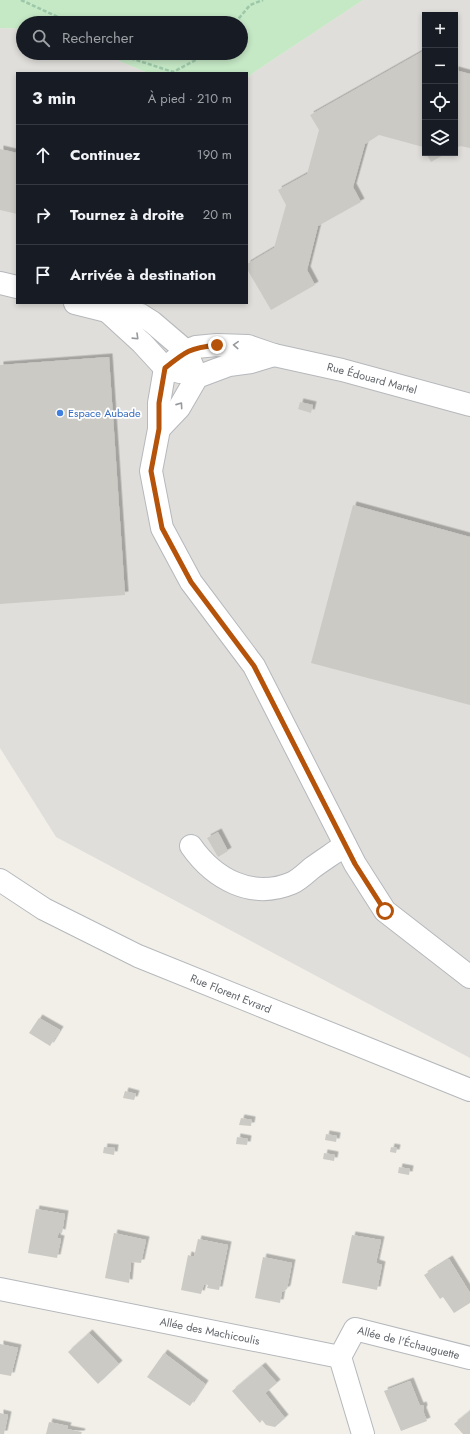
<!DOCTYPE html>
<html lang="fr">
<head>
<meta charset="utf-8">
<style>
  :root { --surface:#171b24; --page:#242831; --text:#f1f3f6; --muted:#9ea1a6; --line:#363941 }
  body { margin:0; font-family:Jost,sans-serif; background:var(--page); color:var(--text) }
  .controls { position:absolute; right:12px; top:12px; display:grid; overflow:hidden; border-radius:0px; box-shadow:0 2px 6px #0003 }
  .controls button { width:36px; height:36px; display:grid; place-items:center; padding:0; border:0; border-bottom:1px solid var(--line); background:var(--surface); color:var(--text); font:20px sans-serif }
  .stop { position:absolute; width:12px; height:12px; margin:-9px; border:3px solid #b45309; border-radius:50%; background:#fff }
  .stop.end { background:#b45309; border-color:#fff; box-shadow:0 1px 4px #0008 }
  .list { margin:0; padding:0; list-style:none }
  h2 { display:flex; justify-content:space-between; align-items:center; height:52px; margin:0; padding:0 16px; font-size:17px }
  h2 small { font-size:13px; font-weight:400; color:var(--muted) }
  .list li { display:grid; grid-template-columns:26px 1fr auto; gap:12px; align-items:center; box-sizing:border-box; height:60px; padding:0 16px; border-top:1px solid var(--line) }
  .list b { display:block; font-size:15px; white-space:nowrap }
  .list em { font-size:13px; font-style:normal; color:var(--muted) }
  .icon { flex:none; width:22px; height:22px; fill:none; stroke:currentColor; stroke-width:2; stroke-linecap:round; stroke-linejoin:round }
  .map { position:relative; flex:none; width:470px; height:1434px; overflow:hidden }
  .search { position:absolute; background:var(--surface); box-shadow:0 2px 6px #0003; left:16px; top:16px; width:232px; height:44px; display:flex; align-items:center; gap:10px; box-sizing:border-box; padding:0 14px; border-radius:22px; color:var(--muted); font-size:15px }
  .panel { position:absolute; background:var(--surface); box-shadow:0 2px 6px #0003; left:16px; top:72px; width:232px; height:232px; border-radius:0px }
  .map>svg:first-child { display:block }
</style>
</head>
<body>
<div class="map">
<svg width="470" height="1434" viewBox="0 0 470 1434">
  <defs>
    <filter id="shadow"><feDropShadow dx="3.5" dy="-3.5" stdDeviation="0" flood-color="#0004"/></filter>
  </defs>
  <rect width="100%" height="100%" fill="#f1efe8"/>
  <path fill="#e0deda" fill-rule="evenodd" d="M363 0H470V1058L56 837 0 748V28L23 29V53H100L148 73H17V303H247V77ZM425 15H455V153H425Z"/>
  <path fill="#c5e8c5" d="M0 0H363L247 77V73H148L100 53H241V23H23V29L0 28Z"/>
  <g fill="#cccac5" filter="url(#shadow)">
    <path d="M425 50V151L423 147 379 135 365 144 353 187 361 202 318 226 307 270 315 285 271 310 247 269V264L274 248 286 205 278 190 307 174 319 130 310 115Z"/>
    <path d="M455 70 470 74V148L460 146 455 149Z"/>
    <path d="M0 149 17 153V214L0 210Z"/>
    <path d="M426 153H447L431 162Z"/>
    <path d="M109 357 125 595 0 604V365Z"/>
    <path d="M300 402 313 405 311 413 298 409Z"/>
    <path d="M353 505 470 537V705L311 663Z"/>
    <path d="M218 832 228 851 218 857 207 838Z"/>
    <path d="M39 1018 60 1030 50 1046 29 1033Z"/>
    <path d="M125 1091 136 1094 134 1100 123 1098Z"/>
    <path d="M241 1118 252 1120 251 1126 239 1125Z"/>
    <path d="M326 1134 337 1136 336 1142 325 1140Z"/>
    <path d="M237 1137 248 1139 247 1145 236 1144Z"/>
    <path d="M104 1147 115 1148 114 1155 103 1153Z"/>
    <path d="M391 1147 397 1148 396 1153 390 1152Z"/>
    <path d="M324 1153 335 1155 334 1161 323 1159Z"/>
    <path d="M399 1167 410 1169 409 1175 398 1173Z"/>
    <path d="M36 1209 65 1214 62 1233 59 1232 57 1238 61 1239 57 1258 28 1253Z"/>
    <path d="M114 1233 146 1240 141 1263 131 1262 129 1283 105 1278Z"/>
    <path d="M352 1235 381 1240 376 1263 382 1265 377 1290 342 1283Z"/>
    <path d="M198 1239 228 1245 219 1290 207 1288 208 1285 204 1284 201 1294 181 1290 188 1255 194 1257Z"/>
    <path d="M263 1257 292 1263 287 1289 282 1292 280 1303 255 1298Z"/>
    <path d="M449 1259 470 1293V1303L454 1313 443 1297 440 1299 424 1275Z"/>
    <path d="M89 1333 119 1364 98 1384 68 1352Z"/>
    <path d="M0 1344 18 1348 11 1376 0 1374Z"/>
    <path d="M164 1353 205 1384 190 1406 147 1377Z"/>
    <path d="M262 1366 277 1383 265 1393 285 1418 275 1427 266 1425 262 1420 260 1423 232 1391Z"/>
    <path d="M410 1381 420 1406 423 1405 424 1408 423 1411 427 1421 401 1431 384 1391Z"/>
    <path d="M470 1411V1434H463L454 1424Z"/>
    <path d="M0 1413 8 1415 4 1434H0Z"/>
    <path d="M49 1422 68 1426 67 1429 82 1432 81 1434H46Z"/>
  </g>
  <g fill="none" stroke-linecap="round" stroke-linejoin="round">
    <defs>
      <g id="minor">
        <path d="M0 283 17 287"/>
        <path d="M75 303 107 311 141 315 152 322 186 351 197 377"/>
        <path d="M107 311 142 343 165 368 180 372"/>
        <path d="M470 405 342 370 274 355 248 346 217 345 196 347 186 351 165 368 159 403V429L151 471 162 528 191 582 254 666 355 864 385 911 470 977"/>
        <path d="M159 429 179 408 197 377 229 365 251 362 274 355"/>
        <path d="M191 846C214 879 252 900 292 883 299 880 306 873 312 868 323 860 334 853 345 845"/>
        <path id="s1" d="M0 880 44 909 138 956 470 1090"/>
        <path id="s2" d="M0 1289 340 1357 363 1434"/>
        <path id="s3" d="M340 1357 355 1329 470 1358"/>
      </g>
    </defs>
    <use href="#minor" stroke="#b5b8bc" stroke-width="24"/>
    <g stroke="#9cc7a9" stroke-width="2.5" stroke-dasharray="4 2" stroke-linecap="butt">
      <path d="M21 0 71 23"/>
      <path d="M235 23 250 5 263 0"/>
      <path d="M120 53 127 57 173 72 209 53"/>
    </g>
    <use href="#minor" stroke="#fff" stroke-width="22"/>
  </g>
  <defs><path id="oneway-chevron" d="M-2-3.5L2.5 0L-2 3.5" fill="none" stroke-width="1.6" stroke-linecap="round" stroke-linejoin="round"/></defs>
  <g stroke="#979a9d">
    <use href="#oneway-chevron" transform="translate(136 337) rotate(44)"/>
    <use href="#oneway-chevron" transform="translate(236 345) rotate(-177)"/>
    <use href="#oneway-chevron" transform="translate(180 405) rotate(-55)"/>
  </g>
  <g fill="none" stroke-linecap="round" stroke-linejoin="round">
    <path stroke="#b45309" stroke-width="5" d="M217 345C190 348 186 351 165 368L159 403V429L151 471 162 528 191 582 254 666 355 864 385 911"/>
  </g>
  <circle fill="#3f7fe0" stroke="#fff" stroke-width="1.5" cx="60" cy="413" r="4"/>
  <g text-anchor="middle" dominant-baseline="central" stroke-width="3.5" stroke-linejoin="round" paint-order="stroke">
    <g font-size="11" fill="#5f6368" stroke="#fff">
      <text transform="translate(372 378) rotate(15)">Rue Édouard Martel</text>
      <text stroke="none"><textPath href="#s1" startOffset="258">Rue Florent Evrard</textPath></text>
      <text stroke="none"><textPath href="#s2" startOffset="214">Allée des Machicoulis</textPath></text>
      <text stroke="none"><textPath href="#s3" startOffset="87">Allée de l'Échauguette</textPath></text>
    </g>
    <g font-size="11" fill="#366cbe" stroke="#fff" text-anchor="start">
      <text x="68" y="413">Espace Aubade</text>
    </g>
  </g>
</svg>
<div class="controls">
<button>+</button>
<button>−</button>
<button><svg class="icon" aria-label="locate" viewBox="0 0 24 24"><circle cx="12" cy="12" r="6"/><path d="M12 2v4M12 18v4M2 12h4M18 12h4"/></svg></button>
<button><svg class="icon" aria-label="layers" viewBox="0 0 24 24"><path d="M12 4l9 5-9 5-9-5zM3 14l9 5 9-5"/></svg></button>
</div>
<div class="stop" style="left:385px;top:911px"></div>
<div class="stop end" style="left:217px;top:345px"></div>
<div class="search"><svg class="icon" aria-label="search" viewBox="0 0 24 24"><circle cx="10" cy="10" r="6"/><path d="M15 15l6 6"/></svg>Rechercher</div>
<section class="panel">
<h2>3 min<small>À pied · 210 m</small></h2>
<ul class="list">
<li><svg class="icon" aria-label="ahead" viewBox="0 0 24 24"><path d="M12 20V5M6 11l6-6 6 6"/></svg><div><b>Continuez</b></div><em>190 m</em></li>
<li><svg class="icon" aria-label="right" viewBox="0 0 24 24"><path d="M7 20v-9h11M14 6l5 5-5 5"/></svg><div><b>Tournez à droite</b></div><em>20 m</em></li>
<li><svg class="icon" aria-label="arrive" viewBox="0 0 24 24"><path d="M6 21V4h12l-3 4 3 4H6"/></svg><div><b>Arrivée à destination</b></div></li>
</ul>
</section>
</div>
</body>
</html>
